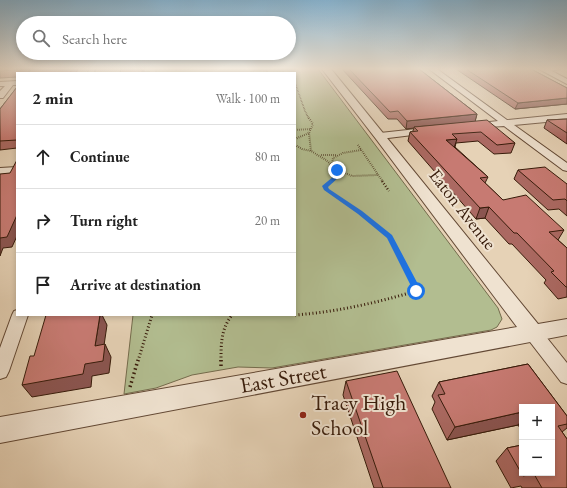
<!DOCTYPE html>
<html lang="en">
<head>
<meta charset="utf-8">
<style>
  :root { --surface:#fff; --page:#f2f2f2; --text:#222; --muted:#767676; --line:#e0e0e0 }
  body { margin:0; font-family:"EB Garamond",serif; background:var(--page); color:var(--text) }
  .controls { position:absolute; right:12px; bottom:12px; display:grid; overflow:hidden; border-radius:0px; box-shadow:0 2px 6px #0003 }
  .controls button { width:36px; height:36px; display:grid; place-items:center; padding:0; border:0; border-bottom:1px solid var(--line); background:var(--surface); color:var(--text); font:20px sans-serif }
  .stop { position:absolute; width:12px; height:12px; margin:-9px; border:3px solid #1a73e8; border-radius:50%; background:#fff }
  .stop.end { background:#1a73e8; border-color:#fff; box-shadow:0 1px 4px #0008 }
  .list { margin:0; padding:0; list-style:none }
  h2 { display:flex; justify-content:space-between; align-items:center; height:52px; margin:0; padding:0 16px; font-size:17px }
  h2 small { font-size:13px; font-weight:400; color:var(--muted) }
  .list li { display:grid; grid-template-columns:26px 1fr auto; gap:12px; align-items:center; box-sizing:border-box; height:64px; padding:0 16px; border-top:1px solid var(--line) }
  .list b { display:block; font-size:15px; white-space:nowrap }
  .list em { font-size:13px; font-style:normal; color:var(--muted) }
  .icon { flex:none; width:22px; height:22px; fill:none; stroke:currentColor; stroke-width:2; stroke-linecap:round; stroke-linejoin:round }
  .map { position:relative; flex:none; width:567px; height:488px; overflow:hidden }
  .search { position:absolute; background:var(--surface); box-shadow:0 2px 6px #0003; left:16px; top:16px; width:280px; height:44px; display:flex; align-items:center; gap:10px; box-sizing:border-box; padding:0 14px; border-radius:22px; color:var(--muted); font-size:15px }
  .panel { position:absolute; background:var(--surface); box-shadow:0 2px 6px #0003; left:16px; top:72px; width:280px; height:244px; border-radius:0px }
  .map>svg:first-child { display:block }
</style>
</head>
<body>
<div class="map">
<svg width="567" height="488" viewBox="0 0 567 488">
  <rect width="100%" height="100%" fill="#e6d2b6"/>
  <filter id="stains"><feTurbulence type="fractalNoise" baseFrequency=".005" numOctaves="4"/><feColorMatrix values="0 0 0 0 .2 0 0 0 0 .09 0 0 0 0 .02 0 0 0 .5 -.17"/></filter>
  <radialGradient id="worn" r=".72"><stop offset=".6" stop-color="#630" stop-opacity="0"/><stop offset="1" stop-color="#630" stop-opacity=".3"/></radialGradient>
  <path fill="#b2bd90" stroke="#746c4d" d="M156 69H318L498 308 502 319 497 327 491 330 272 368 238 367 192 375 156 388 124 394 133 315H295V73H156Z"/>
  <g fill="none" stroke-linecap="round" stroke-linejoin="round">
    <defs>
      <path id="service" d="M549 69H560L545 72 543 71Z"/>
      <g id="minor">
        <path d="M89 69H95L94 73H88Z"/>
        <path d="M429 69H437L507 120 567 114V120L514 125 567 163V171L563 170 504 126 473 128 472 126 473 124 498 121Z"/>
        <path d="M539 69H548L567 79V84Z"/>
        <path d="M17 81V85H13L3 98H0V91L5 86H0V82Z"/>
        <path d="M426 128 429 129 430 131 429 133 380 139 375 136 380 133Z"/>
        <path d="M17 167V173L0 174V168Z"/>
        <path d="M17 310V315H28L9 371 6 377 0 379V348L12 315 14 311Z"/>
        <path d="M533 326 539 328 567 363V384L561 382 527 338 525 333 527 328Z"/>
      </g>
      <path id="tertiary" d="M322 69H331L538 324 567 319V335L0 443V417L517 327 376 139Z"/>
    </defs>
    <use href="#service" stroke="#634935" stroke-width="2"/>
    <use href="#minor" stroke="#634935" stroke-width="2"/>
    <use href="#tertiary" stroke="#634935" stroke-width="2"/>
    <g stroke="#371b0a" stroke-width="1.5" stroke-dasharray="0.5 1" stroke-linecap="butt">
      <path d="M176 69V73"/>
      <path d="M249 73 255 70 267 71 268 73"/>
      <path d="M257 73H261"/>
      <path d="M264 73 285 72"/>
      <path d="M295 83 305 111 309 119"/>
    </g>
    <g stroke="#371b0a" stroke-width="2" stroke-dasharray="0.5 1.5" stroke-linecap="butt">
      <path d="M309 118 313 124 309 133 311 151 326 160 337 170V177L331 182"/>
      <path d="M295 130 310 129"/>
      <path d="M295 139 309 133"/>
      <path d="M295 145 302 149 311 151"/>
      <path d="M358 145 383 182"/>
      <path d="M321 155H336"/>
      <path d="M332 165 333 158 343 153 361 150"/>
      <path d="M338 170 352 176 378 175"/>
    </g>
    <g stroke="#371b0a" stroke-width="2.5" stroke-dasharray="1 2" stroke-linecap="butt">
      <path d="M332 181 325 186 327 190 360 212 390 237 402 261"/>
      <path d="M382 181 389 191"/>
    </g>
    <g stroke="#371b0a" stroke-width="3" stroke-dasharray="1 2.5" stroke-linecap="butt">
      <path d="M295 315C336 312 376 303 416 291V288L402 260"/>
      <path d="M138 361 152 315"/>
      <path d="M221 361C221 344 221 329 232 315"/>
    </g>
    <g stroke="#371b0a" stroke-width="3.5" stroke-dasharray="1.5 3" stroke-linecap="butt">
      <path d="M221 360V367"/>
      <path d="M130 387 138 360"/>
    </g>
    <use href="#service" fill="#efe2d0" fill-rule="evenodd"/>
    <use href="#minor" fill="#efe2d0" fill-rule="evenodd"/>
    <use href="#tertiary" fill="#efe2d0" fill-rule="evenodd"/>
  </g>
  <g fill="#ab6962" stroke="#371b0a">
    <path d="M0 69H78L76 73H17V77L0 78Z"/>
    <path d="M342 69H419L477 114 475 121 515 143 511 153 494 154 478 141 456 143 455 147 488 177 485 183 503 200 564 230 558 240 567 248V297L558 299 544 283 546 280 512 244H509L485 218 476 219 408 141 410 132 413 131 414 128 406 129 397 119H388Z"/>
    <path d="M456 69H531L567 88V104L515 109Z"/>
    <path d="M17 87V148L0 150V109Z"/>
    <path d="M567 119V144L544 128 547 120Z"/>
    <path d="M518 170 567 184V216L559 209 548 210 514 179Z"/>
    <path d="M528 364 567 416V428L562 432 567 439V488H522L521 486 511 488 496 461 507 448 522 445V473H552V407H522V431L518 425 447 440 432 409 435 402 432 396 439 382Z"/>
    <path d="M346 381 451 488H374L343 395Z"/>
  </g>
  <g fill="#8b5550" stroke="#371b0a">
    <path d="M72 69H78L76 73H70Z"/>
    <rect x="142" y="69" width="2" height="4"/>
    <path d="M567 98V104L515 109 518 103Z"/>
    <path d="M477 114 475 122 414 127V128L406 129 407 121Z"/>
    <path d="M457 139 454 148 446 140Z"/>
    <path d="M489 207 485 218 476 219 480 208Z"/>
    <path d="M17 215V236L12 247 3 248 0 256V238Z"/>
    <path d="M100 315H102L107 325 102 359 95 346Z"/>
    <path d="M105 344 111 357 109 373 92 376 91 387 32 397 22 385 85 364Z"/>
    <path d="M522 412V420L518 425 447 440 455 427Z"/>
  </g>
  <g fill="#c77a72" stroke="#371b0a">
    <path d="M0 69H72L70 73H28L31 69 0 71Z"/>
    <path d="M121 69H142V72H150V73H120Z"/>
    <path d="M349 69H419L477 114 407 121 398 111 390 112Z"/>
    <path d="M466 69H531L567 88V98L518 103Z"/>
    <path d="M17 87V140L0 141V109Z"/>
    <path d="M567 119V133L547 120Z"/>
    <path d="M487 120 515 143 497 145 481 132 452 134 457 139 446 140 488 177 480 178 503 200 526 195 564 230 549 232 567 248V287H566L551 272 554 271 517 233H514L489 207 480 208 410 132 418 131 414 127Z"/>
    <path d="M17 160V215L7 237 0 238V174L10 173Z"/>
    <path d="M545 167 567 184V201L565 199 553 200 518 170Z"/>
    <path d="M46 315H100L95 346 105 344 103 361 85 364 83 374 22 385 30 356H34Z"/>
    <path d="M528 364 567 416V424L558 426 567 439V488H542L534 474 523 476 507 448 522 445V473H552V407H522V412L455 427 438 395 445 394 439 382Z"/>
    <path d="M397 371 451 488H383L346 381Z"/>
  </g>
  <linearGradient id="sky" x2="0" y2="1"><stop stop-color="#87b5d3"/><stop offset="0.5" stop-color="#f4ebde"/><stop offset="1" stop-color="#f4ebde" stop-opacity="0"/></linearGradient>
  <rect width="567" height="138" fill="url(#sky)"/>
  <path fill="#1a73e8" d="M335 169 340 170 339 177 328 187 329 189 362 211 392 235 420 288 418 293H413L412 288 387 238 358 214 324 190 322 186 334 176Z"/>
  <circle fill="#8f2418" stroke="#efe2d0" stroke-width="1.5" cx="303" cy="415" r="4"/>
  <g text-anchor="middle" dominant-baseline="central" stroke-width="4" stroke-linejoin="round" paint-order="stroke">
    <g font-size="18" fill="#371b0a" stroke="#efe2d0">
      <text transform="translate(463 209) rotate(52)">Eaton Avenue</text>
    </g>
    <g font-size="22" fill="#371b0a" stroke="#efe2d0">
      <text transform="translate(283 378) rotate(-10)">East Street</text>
    </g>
    <g font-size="22" fill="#371b0a" stroke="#efe2d0" text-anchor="start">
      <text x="311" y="402">Tracy High<tspan x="311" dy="25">School</tspan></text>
    </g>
  </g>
  <rect width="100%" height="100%" filter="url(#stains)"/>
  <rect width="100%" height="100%" fill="url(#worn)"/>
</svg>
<div class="controls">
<button>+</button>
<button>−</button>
</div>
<div class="stop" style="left:416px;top:291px"></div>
<div class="stop end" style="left:337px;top:170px"></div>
<div class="search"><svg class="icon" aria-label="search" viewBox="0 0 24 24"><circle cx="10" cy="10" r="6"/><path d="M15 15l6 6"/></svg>Search here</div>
<section class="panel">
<h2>2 min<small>Walk · 100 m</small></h2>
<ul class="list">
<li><svg class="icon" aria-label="ahead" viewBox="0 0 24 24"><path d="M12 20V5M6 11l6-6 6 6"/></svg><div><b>Continue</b></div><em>80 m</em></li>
<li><svg class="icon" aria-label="right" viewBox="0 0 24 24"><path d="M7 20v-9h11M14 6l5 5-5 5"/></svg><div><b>Turn right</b></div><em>20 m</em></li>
<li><svg class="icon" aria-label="arrive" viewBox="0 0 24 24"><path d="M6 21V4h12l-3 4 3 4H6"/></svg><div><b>Arrive at destination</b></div></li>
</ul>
</section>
</div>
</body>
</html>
